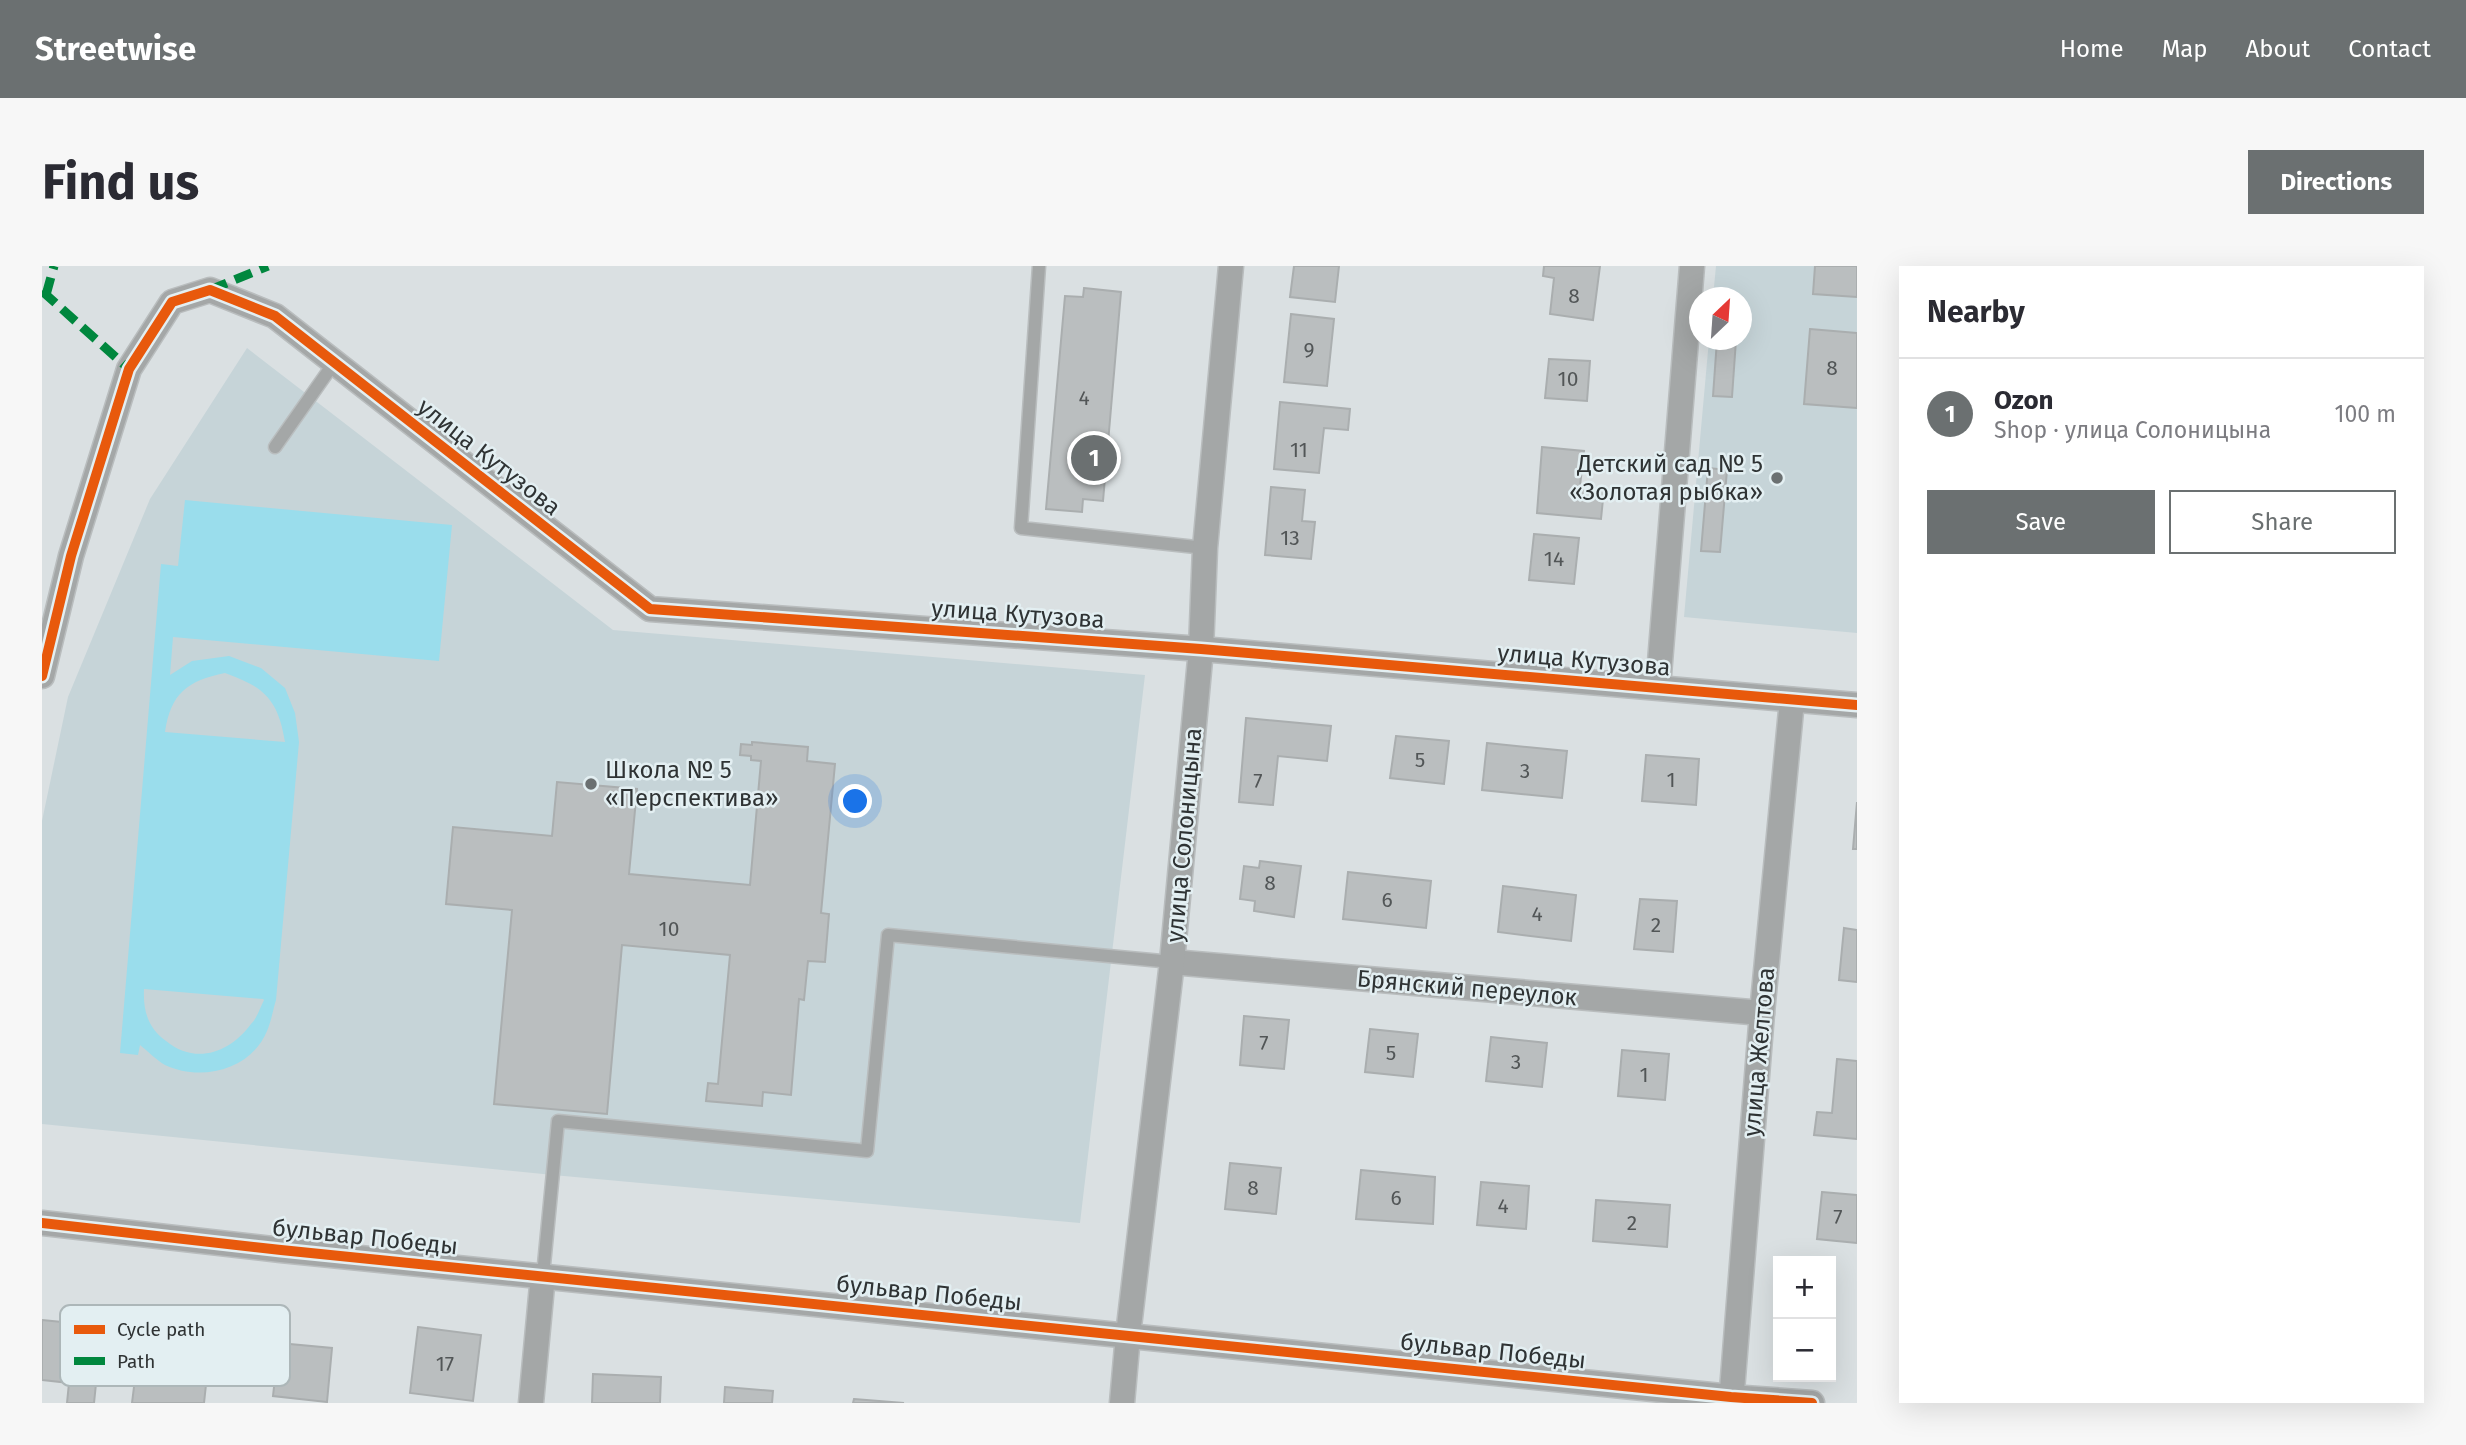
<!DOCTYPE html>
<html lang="en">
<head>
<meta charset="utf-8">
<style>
  :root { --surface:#fff; --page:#f7f7f7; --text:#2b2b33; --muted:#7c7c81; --line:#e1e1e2; --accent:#6b7071 }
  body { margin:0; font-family:"Fira Sans",sans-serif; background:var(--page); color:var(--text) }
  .controls { position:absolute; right:21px; bottom:21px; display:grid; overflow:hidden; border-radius:0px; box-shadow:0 7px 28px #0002 }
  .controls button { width:63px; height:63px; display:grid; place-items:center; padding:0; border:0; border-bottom:2px solid var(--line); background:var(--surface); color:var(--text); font:35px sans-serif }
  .compass { position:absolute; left:1647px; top:21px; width:63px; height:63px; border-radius:50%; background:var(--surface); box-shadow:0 7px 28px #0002; rotate:25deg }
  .you { position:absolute; left:814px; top:536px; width:24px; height:24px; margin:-18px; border:5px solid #fff; border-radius:50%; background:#1a73e8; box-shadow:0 0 0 10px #1a73e833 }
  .badge { display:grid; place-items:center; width:46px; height:46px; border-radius:50%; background:var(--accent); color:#fff; font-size:23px; font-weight:700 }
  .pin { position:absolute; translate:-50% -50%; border:4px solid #fff; box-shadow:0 2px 7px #0006 }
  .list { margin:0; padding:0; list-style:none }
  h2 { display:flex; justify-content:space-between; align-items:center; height:91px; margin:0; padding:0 28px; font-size:30px }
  h2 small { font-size:23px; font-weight:400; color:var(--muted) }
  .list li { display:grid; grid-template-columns:46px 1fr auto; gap:21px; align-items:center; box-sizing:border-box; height:112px; padding:0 28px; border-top:2px solid var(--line) }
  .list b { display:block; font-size:26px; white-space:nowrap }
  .list p { margin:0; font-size:23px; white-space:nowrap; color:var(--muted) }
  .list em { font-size:23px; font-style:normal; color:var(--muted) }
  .actions { display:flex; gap:14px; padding:21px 28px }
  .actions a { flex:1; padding:16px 0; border:2px solid var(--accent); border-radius:0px; text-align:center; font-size:24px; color:var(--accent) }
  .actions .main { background:var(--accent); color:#fff }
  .map { position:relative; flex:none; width:1815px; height:1137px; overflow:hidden; border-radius:0px }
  header { display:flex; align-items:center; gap:42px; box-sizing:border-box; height:98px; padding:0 35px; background:var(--accent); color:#fff }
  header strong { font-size:33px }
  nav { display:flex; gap:38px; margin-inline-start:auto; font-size:24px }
  .intro { display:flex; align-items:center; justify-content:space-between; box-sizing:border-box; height:168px; padding:0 42px }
  h1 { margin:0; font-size:49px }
  .button { padding:18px 32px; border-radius:0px; background:var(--accent); color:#fff; font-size:24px; font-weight:700 }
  main { display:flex; gap:42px; padding:0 42px }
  aside { flex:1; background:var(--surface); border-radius:0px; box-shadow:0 7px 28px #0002 }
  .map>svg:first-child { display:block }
</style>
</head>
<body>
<header>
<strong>Streetwise</strong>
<nav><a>Home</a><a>Map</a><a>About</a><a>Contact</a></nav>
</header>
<div class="intro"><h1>Find us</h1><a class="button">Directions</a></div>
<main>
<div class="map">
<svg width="1815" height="1137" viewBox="0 0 1815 1137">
  <rect width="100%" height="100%" fill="#dae0e2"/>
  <g fill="#c6d4d8">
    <path d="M1674 0H1815V367L1642 351 1667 74H1700V32L1671 31Z"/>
    <path d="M205 82 571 364 1103 409 1038 957 511 909 0 858V555L26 431 108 233Z"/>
  </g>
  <path fill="#9addec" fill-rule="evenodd" d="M143 234 410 259 397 395 131 371 128 409 150 395 187 390 219 402 243 422 253 447 257 476 234 734C231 744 229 756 225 765 209 804 159 816 123 799 114 794 106 785 98 779L96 789 78 787 119 298 136 300ZM183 407C222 421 236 433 243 476L123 466C129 427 145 415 183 407ZM102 723 221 733 222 734C218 742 215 752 209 758 188 787 153 799 124 775 106 762 101 745 102 723Z"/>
  <g fill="#babebf" stroke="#aaaeaf" stroke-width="2">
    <path d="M1252 0H1297L1293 36 1248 31Z"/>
    <path d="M1502 0H1558L1551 54 1508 48 1512 12 1501 10Z"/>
    <path d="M1773 0H1815V31L1771 28Z"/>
    <path d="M1042 22 1079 26 1061 235 1041 233 1040 246 1004 243 1023 30 1041 31Z"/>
    <path d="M1249 48 1292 53 1285 120 1242 116Z"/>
    <path d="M1768 63 1815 67V142L1762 138Z"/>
    <path d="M1675 74H1694L1690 131 1671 130Z"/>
    <path d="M1507 93 1548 95 1545 135 1503 132Z"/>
    <path d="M1238 136 1308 143 1306 164 1282 162 1277 207 1232 203Z"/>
    <path d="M1500 181 1542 185 1538 220 1562 223 1559 253 1495 247Z"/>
    <path d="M1666 202 1685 204 1678 286 1659 285Z"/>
    <path d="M1229 221 1263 224 1260 255 1273 256 1269 293 1223 289Z"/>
    <path d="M1492 268 1537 272 1532 318 1487 314Z"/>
    <path d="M1204 452 1289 460 1285 495 1236 490 1231 539 1197 536Z"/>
    <path d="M1354 470 1407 475 1402 518 1348 512Z"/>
    <path d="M710 476 766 481 765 495 793 498 779 647 787 648 783 696 766 695 762 734 757 733 749 829 721 826 720 840 664 835 666 817 676 818 688 689 580 679 565 848 452 838 470 644 404 638 411 561 510 570 515 516 595 523 587 608 708 619 719 495 709 494V490L698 489 699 478 710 479Z"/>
    <path d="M1445 477 1525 485 1520 532 1440 524Z"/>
    <path d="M1604 489 1657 493 1654 539 1600 535Z"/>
    <path d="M1815 536V583H1811Z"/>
    <path d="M1218 595 1259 600 1252 651 1212 645 1213 635 1198 633 1202 600 1217 602Z"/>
    <path d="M1306 606 1389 615 1384 662 1301 653Z"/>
    <path d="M1461 620 1534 629 1529 675 1456 666Z"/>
    <path d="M1598 633 1635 635 1631 686 1592 683Z"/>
    <path d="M1802 662 1815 664V716L1797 714Z"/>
    <path d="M1202 750 1247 754 1242 803 1198 799Z"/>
    <path d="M1328 763 1376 768 1371 811 1323 806Z"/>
    <path d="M1449 771 1505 777 1500 821 1444 815Z"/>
    <path d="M1580 784 1627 788 1623 834 1576 830Z"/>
    <path d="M1795 793 1815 795V873L1772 869 1775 846 1790 847Z"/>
    <path d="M1188 897 1239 902 1234 948 1183 943Z"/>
    <path d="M1319 904 1393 911 1391 958 1314 953Z"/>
    <path d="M1439 916 1487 920 1484 963 1435 959Z"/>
    <path d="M1780 926 1815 929V977L1775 973Z"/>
    <path d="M1554 934 1628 939 1625 981 1551 975Z"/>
    <path d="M0 1054 60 1060 52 1137H25L27 1117 0 1114Z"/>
    <path d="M376 1061 439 1069 431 1135 368 1127Z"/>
    <path d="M99 1065 169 1073 162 1137H90Z"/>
    <path d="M237 1077 290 1082 285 1136 231 1130Z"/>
    <path d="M551 1108 619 1111 618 1137H550Z"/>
    <path d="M683 1121 731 1125 730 1137H682Z"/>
    <path d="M812 1133 862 1137H811Z"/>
  </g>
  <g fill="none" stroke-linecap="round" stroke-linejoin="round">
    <defs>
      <g id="service">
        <path d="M997 0 979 262 1163 282"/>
        <path d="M233 181 292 97"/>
        <path d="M501 1009 516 855 825 885 846 669 1130 696"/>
      </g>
      <g id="minor">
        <path d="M0 410 29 290 87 103 130 36 168 24 233 50 608 343 1159 383 1815 439"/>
        <path d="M1616 421 1650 0"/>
        <path d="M1130 696 1720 747"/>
        <path d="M0 957 239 984 1689 1131 1770 1137"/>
        <path d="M489 1137 501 1009"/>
        <path d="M1080 1137 1086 1069 1130 696 1159 383 1163 282 1189 0"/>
        <path d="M1689 1137 1720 747 1750 434"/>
      </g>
    </defs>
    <use href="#service" stroke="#b9bdbe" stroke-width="15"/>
    <use href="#minor" stroke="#b9bdbe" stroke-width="27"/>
    <use href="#service" stroke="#a4a7a7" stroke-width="12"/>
    <use href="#minor" stroke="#a4a7a7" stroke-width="24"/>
    <g stroke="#00873e" stroke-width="9" stroke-dasharray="18 9" stroke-linecap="butt">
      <path d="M168 24 226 0"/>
      <path d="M0 25 87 103"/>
      <path d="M4 29 12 0"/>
    </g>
    <defs>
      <g id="cycleway">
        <path d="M0 410 29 290 87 103 130 36 168 24 233 50 608 343 1159 383 1815 439"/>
        <path d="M0 957 239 984 1689 1131 1770 1137"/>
      </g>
    </defs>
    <use href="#cycleway" stroke="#e3eff2" stroke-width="15"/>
    <use href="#cycleway" stroke="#e8590c" stroke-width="10"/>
  </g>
  <g fill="#6b7071" stroke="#e3eff2" stroke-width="2.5">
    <circle cx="1735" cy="212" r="7"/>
    <circle cx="549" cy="518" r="7"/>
  </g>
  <g text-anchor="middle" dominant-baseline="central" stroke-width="5" stroke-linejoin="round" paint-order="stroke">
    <g font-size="21" fill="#525657">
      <text x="1532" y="30">8</text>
      <text x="1267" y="84">9</text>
      <text x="1790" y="102">8</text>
      <text x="1526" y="113">10</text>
      <text x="1042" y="132">4</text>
      <text x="1257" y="184">11</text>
      <text x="1248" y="272">13</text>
      <text x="1512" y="293">14</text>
      <text x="1378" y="494">5</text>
      <text x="1483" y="505">3</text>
      <text x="1629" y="514">1</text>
      <text x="1216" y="515">7</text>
      <text x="1228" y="617">8</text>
      <text x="1345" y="634">6</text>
      <text x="1495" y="648">4</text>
      <text x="1614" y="659">2</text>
      <text x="627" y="663">10</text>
      <text x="1222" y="777">7</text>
      <text x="1349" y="787">5</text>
      <text x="1474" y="796">3</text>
      <text x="1602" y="809">1</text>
      <text x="1211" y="922">8</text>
      <text x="1354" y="932">6</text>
      <text x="1461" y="940">4</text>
      <text x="1796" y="951">7</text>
      <text x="1590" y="957">2</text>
      <text x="403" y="1098">17</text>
    </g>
    <g font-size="24" fill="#2f3334" stroke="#e3eff2">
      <text transform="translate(447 191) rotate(38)">улица Кутузова</text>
      <text transform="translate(976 348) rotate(4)">улица Кутузова</text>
      <text transform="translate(1542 394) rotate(5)">улица Кутузова</text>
      <text transform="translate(1142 569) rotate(-85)">улица Солоницына</text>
      <text transform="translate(1425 722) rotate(5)">Брянский переулок</text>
      <text transform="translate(1717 786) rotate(-85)">улица Желтова</text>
      <text transform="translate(323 971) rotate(6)">бульвар Победы</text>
      <text transform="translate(887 1027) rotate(6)">бульвар Победы</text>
      <text transform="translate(1451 1085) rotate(6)">бульвар Победы</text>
    </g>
    <g font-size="24" fill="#2f3334" stroke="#e3eff2" text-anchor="end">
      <text x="1721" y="198">Детский сад № 5<tspan x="1721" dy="28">«Золотая рыбка»</tspan></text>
      <text x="563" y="504" text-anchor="start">Школа № 5<tspan x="563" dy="28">«Перспектива»</tspan></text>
    </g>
  </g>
  <rect x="18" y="1039" width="230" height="81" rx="10" fill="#e3eff2" stroke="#adb7b9" stroke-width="2"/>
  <rect x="32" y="1059" width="31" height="9" fill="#e8590c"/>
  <rect x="32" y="1091" width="31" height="8" fill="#00873e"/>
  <g font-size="19" fill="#2f3334">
    <text x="75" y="1070">Cycle path</text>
    <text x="75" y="1102">Path</text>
  </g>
</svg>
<div class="controls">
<button>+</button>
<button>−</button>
</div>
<svg class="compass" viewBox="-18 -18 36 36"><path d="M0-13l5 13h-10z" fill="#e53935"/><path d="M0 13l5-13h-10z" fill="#7c7c81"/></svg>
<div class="you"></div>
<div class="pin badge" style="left:1052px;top:192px">1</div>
</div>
<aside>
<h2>Nearby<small></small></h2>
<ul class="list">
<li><span class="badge">1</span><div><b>Ozon</b><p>Shop · улица Солоницына</p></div><em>100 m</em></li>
</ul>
<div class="actions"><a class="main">Save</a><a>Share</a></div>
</aside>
</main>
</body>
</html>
